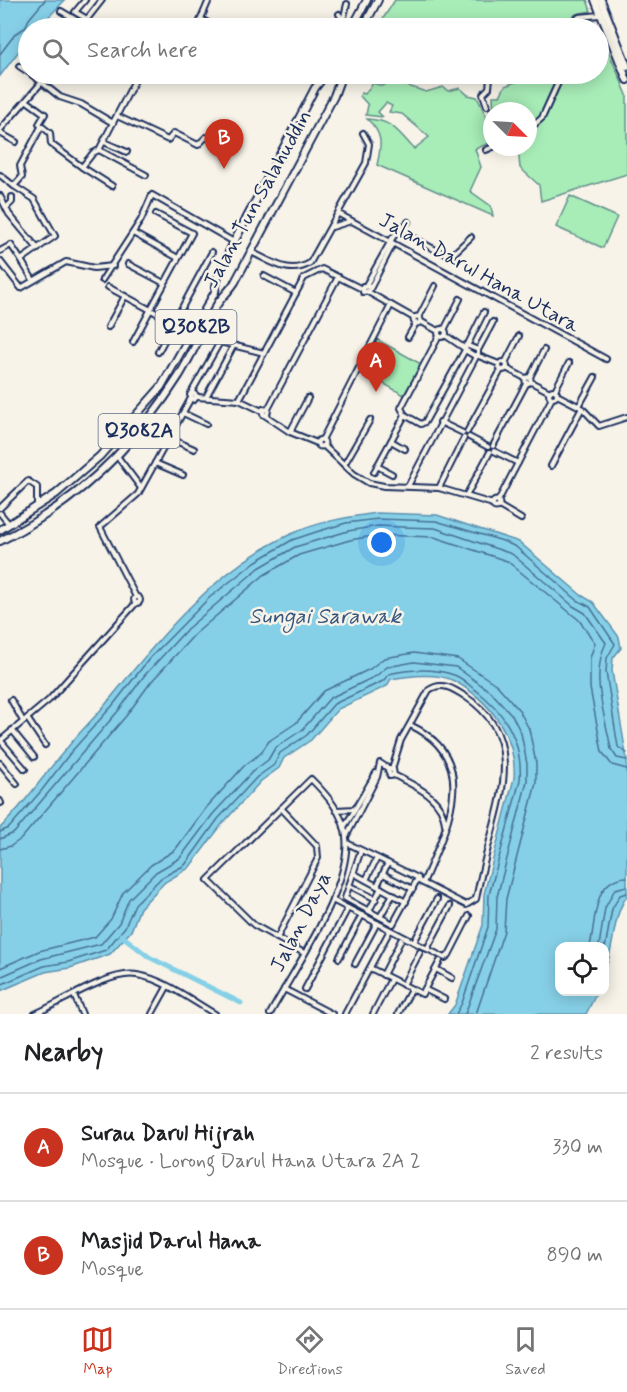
<!DOCTYPE html>
<html lang="en">
<head>
<meta charset="utf-8">
<style>
  :root { --surface:#fff; --page:#f2f2f2; --text:#202124; --muted:#757577; --line:#e0e0e0; --accent:#c8321e }
  body { margin:0; font-family:Mynerve,sans-serif; background:var(--page); color:var(--text) }
  .controls { position:absolute; right:18px; bottom:18px; display:grid; overflow:hidden; border-radius:12px; box-shadow:0 3px 15px #0003 }
  .controls button { width:54px; height:54px; display:grid; place-items:center; padding:0; border:0; border-bottom:2px solid var(--line); background:var(--surface); color:var(--text); font:30px sans-serif }
  .compass { position:absolute; left:483px; top:102px; width:54px; height:54px; border-radius:50%; background:var(--surface); box-shadow:0 3px 15px #0003; rotate:114deg }
  .you { position:absolute; left:382px; top:543px; width:21px; height:21px; margin:-15px; border:4px solid #fff; border-radius:50%; background:#1a73e8; box-shadow:0 0 0 9px #1a73e833 }
  .badge { display:grid; place-items:center; width:39px; height:39px; border-radius:50%; background:var(--accent); color:#fff; font-size:20px; font-weight:700 }
  .pin { position:absolute; translate:-50% -50px; filter:drop-shadow(0 2px 3px #0008) }
  .pin::after { content:''; position:absolute; top:32px; width:21px; height:18px; background:inherit; clip-path:polygon(0 0,100% 0,50% 100%) }
  .list { margin:0; padding:0; list-style:none }
  h2 { display:flex; justify-content:space-between; align-items:center; height:78px; margin:0; padding:0 24px; font-size:26px }
  h2 small { font-size:20px; font-weight:400; color:var(--muted) }
  .list li { display:grid; grid-template-columns:39px 1fr auto; gap:18px; align-items:center; box-sizing:border-box; height:108px; padding:0 24px; border-top:2px solid var(--line) }
  .list b { display:block; font-size:22px; white-space:nowrap }
  .list p { margin:0; font-size:20px; white-space:nowrap; color:var(--muted) }
  .list em { font-size:20px; font-style:normal; color:var(--muted) }
  .icon { flex:none; width:33px; height:33px; fill:none; stroke:currentColor; stroke-width:2; stroke-linecap:round; stroke-linejoin:round }
  .map { position:relative; flex:none; width:627px; height:1014px; overflow:hidden }
  .search { position:absolute; background:var(--surface); box-shadow:0 3px 15px #0003; left:18px; right:18px; top:18px; height:66px; display:flex; align-items:center; gap:15px; box-sizing:border-box; padding:0 21px; border-radius:33px; color:var(--muted); font-size:22px }
  .sheet { height:294px; background:var(--surface) }
  nav { display:flex; justify-content:space-around; align-items:center; box-sizing:border-box; height:84px; border-top:2px solid var(--line); background:var(--surface); font-size:16px; color:var(--muted) }
  nav a { display:grid; justify-items:center; gap:3px }
  nav .on { color:var(--accent) }
  .map>svg:first-child { display:block }
</style>
</head>
<body>
<div class="map">
<svg width="627" height="1014" viewBox="0 0 627 1014">
  <rect width="100%" height="100%" fill="#f7f3e8"/>
  <filter id="ink" filterUnits="userSpaceOnUse"><feTurbulence type="fractalNoise" baseFrequency=".0167" numOctaves="2"/><feDisplacementMap in="SourceGraphic" scale="12" xChannelSelector="R" yChannelSelector="G"/><feConvolveMatrix kernelMatrix="1 2 1 2 8 2 1 2 1" color-interpolation-filters="sRGB"/></filter>
  <g filter="url(#ink)">
    <g fill="#a8edb8" stroke="#628e8b" stroke-width="1.5">
      <path d="M395 0H587L591 11 576 14 560 27 544 25 541 28H377Z"/>
      <path d="M592 19 598 28H574L582 20Z"/>
      <path d="M599 29 627 95V174L541 201 539 185 520 168 518 147H528V111H494L493 96H500L505 86 523 79 527 74H598Z"/>
      <path d="M393 81 426 92 443 87 448 91 460 88 468 95 477 97 488 120 492 115V142L475 149 481 167 470 191 491 206 493 216 377 165C382 144 383 133 367 119 392 120 398 131 414 149L429 137 402 114 389 112 392 106 386 103 378 112 383 117 366 115 368 105 360 96 361 93 365 94 373 83 382 86Z"/>
      <path d="M570 196 617 217 603 248 556 227Z"/>
      <path d="M378 340 421 364 404 395 361 371Z"/>
    </g>
    <g fill="#86d0e7" stroke="#5b90b0" stroke-width="1.5">
      <path d="M0 0H65L38 28H28V39L0 76Z"/>
      <path d="M377 513 437 515 519 542 581 595 593 602 619 637 621 648 613 658 612 671 627 760V896C612 917 615 946 605 970L604 946H560V992H597L586 1014H448L455 1005 483 925 484 894 514 778C517 737 490 700 454 681 437 672 409 676 391 679L387 686 338 709 311 740 284 758 279 768 261 781 223 823 189 868 165 882 140 908 131 931 110 954 70 968 45 972 0 991V828C25 804 44 774 67 748 80 731 96 717 109 700 159 638 215 569 289 535 316 522 348 517 377 513Z"/>
    </g>
    <g fill="none" stroke-linecap="round" stroke-linejoin="round">
      <g stroke="#466f95" stroke-width="1.5">
        <path d="M0 54 16 33 25 28 29 19 45 0"/>
        <path d="M0 832 9 828 42 790 71 752 113 705 149 659 209 598 255 562 292 540 316 532 346 523 378 519 436 521 503 541 516 547 577 600 590 607 615 644 607 658 606 672 618 747 627 753"/>
        <path d="M0 839 14 833 119 710 144 676 188 628 259 568 295 547 348 531 378 526 402 527 435 528 512 554 573 606 585 613 606 643C590 675 605 715 611 749L617 758 627 760"/>
        <path d="M0 849 11 846 21 839 126 716 151 682 195 634 264 575 299 555 350 540 378 535 434 537 507 561 579 620 595 643 590 658V688L602 752 612 765 627 769"/>
        <path d="M590 946C596 922 592 878 627 877"/>
        <path d="M599 946 605 908 615 889 627 886"/>
        <path d="M604 954 612 909 620 895 627 893"/>
        <path d="M0 968 39 951 95 937 111 919 123 893 151 865 175 850 206 808 245 765 261 753 269 741 296 723 324 691 370 669 384 658 414 653 458 659 497 685 519 710 529 729 536 763V783L506 899 504 931 476 1014"/>
        <path d="M0 977 41 959 101 944 119 923 129 899 156 872 180 858 213 814 252 772 268 760 275 748 302 730 330 698 376 676 387 667 414 662 456 667 491 692 512 715 521 733 527 764V781L497 897 496 929 465 1014"/>
        <path d="M0 985 44 966 68 962 106 950 125 927 135 904 161 878 185 865 218 819 257 777 274 765 280 753 307 735 334 704 383 681 389 674C409 669 434 668 454 675 461 677 468 684 473 688 504 710 523 741 520 780L489 895 488 927 462 1003 456 1014"/>
      </g>
      <path stroke="#86d0e7" stroke-width="5" d="M121 935 149 957 241 1003"/>
      <defs>
        <g id="minor">
          <path d="M85 0 75 12 87 19"/>
          <path d="M61 11 83 24"/>
          <path d="M339 14 346 25 353 26"/>
          <path d="M201 19 217 28"/>
          <path d="M343 21 347 4"/>
          <path d="M334 23 345 28"/>
          <path d="M80 28 102 0"/>
          <path d="M197 28 209 0"/>
          <path d="M567 28 579 17 600 15"/>
          <path d="M19 66 28 72"/>
          <path d="M31 74 60 97 81 104 113 123"/>
          <path d="M63 74 66 77"/>
          <path d="M306 74 320 81"/>
          <path d="M452 74 454 76"/>
          <path d="M27 101 45 114 39 124 50 133 51 144 82 167 93 153 99 150 135 80 130 74"/>
          <path d="M487 106 483 94 489 88 490 78 495 74"/>
          <path d="M117 116 168 140 174 133 198 145 206 137 209 138"/>
          <path d="M0 130 49 74"/>
          <path d="M528 130 542 118 562 74"/>
          <path d="M0 133 16 142"/>
          <path d="M104 142 127 152"/>
          <path d="M99 150 146 175"/>
          <path d="M486 150 493 147"/>
          <path d="M82 167 112 186"/>
          <path d="M0 175 14 186 22 177 20 166 41 127"/>
          <path d="M0 196 9 214 38 249"/>
          <path d="M6 208 12 202V197"/>
          <path d="M339 214 606 359"/>
          <path d="M332 227 351 221"/>
          <path d="M133 233 178 258"/>
          <path d="M398 233C415 233 432 254 453 254L471 237"/>
          <path d="M0 251 11 245 21 260 55 236 34 199 14 186"/>
          <path d="M251 252C271 261 289 276 310 263L366 163 369 144 363 133"/>
          <path d="M21 260 33 280"/>
          <path d="M0 261 21 288 66 262 94 268 113 266"/>
          <path d="M128 264 164 283"/>
          <path d="M264 276 296 293"/>
          <path d="M102 280 141 220 152 195 234 242"/>
          <path d="M366 285 393 237 408 222"/>
          <path d="M108 287 175 323"/>
          <path d="M369 287 363 286V292L369 291 393 244"/>
          <path d="M368 292 414 318"/>
          <circle cx="417" cy="320" r="3.5"/>
          <path d="M419 317 435 286"/>
          <path d="M420 321 438 331"/>
          <path d="M108 327 125 296"/>
          <circle cx="442" cy="333" r="4"/>
          <path d="M444 330 460 299"/>
          <path d="M445 335 464 348"/>
          <path d="M408 337 416 323"/>
          <path d="M133 342 192 233 156 214"/>
          <path d="M468 344 484 312"/>
          <path d="M478 350 493 322"/>
          <path d="M158 352 212 252"/>
          <path d="M476 355 499 364"/>
          <circle cx="503" cy="366" r="4"/>
          <path d="M505 363 519 336"/>
          <path d="M506 368 525 378"/>
          <path d="M530 377 544 350"/>
          <path d="M531 382 530 377 525 378 526 384 531 382 550 392"/>
          <path d="M555 390 569 363"/>
          <circle cx="553" cy="394" r="4"/>
          <path d="M193 393 197 396 194 400 190 395 220 342 264 353"/>
          <path d="M557 395 582 408 599 426 627 417"/>
          <path d="M197 397 239 400 262 411"/>
          <path d="M206 397 234 345"/>
          <path d="M239 400 304 278 322 269 362 289"/>
          <path d="M579 406 595 377"/>
          <path d="M268 409 338 277"/>
          <path d="M183 413 206 424"/>
          <path d="M267 415 268 410 263 409V414L290 432 317 443"/>
          <path d="M405 415 421 424 425 422 465 350"/>
          <path d="M405 415 401 408 439 336"/>
          <path d="M440 422 463 433"/>
          <path d="M290 432 308 398"/>
          <path d="M467 432 501 370"/>
          <path d="M469 437 488 447"/>
          <path d="M169 438 194 449"/>
          <circle cx="321" cy="443" r="3.5"/>
          <path d="M322 440 391 305"/>
          <path d="M391 441 405 449"/>
          <path d="M323 445 354 474 369 483 384 486 439 488 493 504"/>
          <path d="M493 446 526 384"/>
          <path d="M494 451 518 463"/>
          <path d="M117 456 141 488"/>
          <path d="M155 463 183 475"/>
          <path d="M344 465 370 420"/>
          <path d="M377 466 392 474"/>
          <path d="M551 466 582 408"/>
          <path d="M374 472 405 415"/>
          <path d="M408 486 478 353V350L466 345 465 350 475 356"/>
          <path d="M439 488 464 438"/>
          <path d="M467 494 490 452"/>
          <circle cx="496" cy="504" r="3.5"/>
          <path d="M498 501 552 398"/>
          <path d="M499 506 521 519"/>
          <path d="M0 508 28 481 37 487V507"/>
          <path d="M0 513 9 524"/>
          <circle cx="137" cy="600" r="3"/>
          <path d="M136 597 100 527 138 494 191 398"/>
          <path d="M11 700 23 721"/>
          <path d="M27 718 45 745"/>
          <path d="M410 725C483 759 447 827 423 883"/>
          <path d="M12 730 34 757"/>
          <path d="M0 741 49 700 136 603"/>
          <path d="M1 741 25 769"/>
          <path d="M0 763 17 784"/>
          <path d="M392 769 401 740 429 690C442 681 454 689 466 697 521 733 504 789 490 840 485 859 480 879 476 899L466 905 417 880"/>
          <path d="M394 775 393 769 388 770 390 776 394 775C415 786 443 797 445 824"/>
          <path d="M0 801 1 803"/>
          <path d="M336 810 355 809 376 773"/>
          <path d="M344 827 355 810"/>
          <path d="M347 835 377 777 380 763 389 769"/>
          <path d="M347 843 418 878 393 924 345 898 361 850"/>
          <path d="M355 874 406 902"/>
          <path d="M383 874 413 889"/>
          <path d="M366 880 377 858"/>
          <path d="M350 886 376 899"/>
          <path d="M377 886 388 863"/>
          <path d="M332 900 445 958 449 955 469 916"/>
          <path d="M369 911 381 888"/>
          <path d="M380 917 393 894"/>
          <path d="M277 938 318 858 317 846 281 808"/>
          <path d="M414 942 437 899"/>
          <path d="M427 949 450 906"/>
          <path d="M339 958 362 915"/>
          <path d="M355 964 377 923"/>
          <path d="M370 968 422 994 440 961"/>
          <path d="M436 969 452 978"/>
          <path d="M383 975 401 940"/>
          <path d="M403 985 420 952"/>
          <path d="M284 989 332 1014"/>
          <path d="M305 989 348 908"/>
          <path d="M426 990 444 999"/>
          <path d="M74 995 82 1014"/>
          <path d="M35 1014C61 1003 110 970 137 975 164 979 192 1001 215 1014"/>
          <path d="M152 1014 167 987"/>
          <path d="M270 1014C294 969 352 887 346 837 344 814 327 795 311 779L208 880 254 925 304 953"/>
          <path d="M345 1014 390 930"/>
          <path d="M373 1014 391 979"/>
          <path d="M398 1014 411 990"/>
        </g>
        <g id="highway">
          <path d="M595 0 627 80"/>
          <path d="M601 0 627 66"/>
          <path d="M352 28 367 0"/>
          <path d="M363 28 378 0"/>
          <path d="M0 530 56 494 100 456 161 387 215 292 218 275 234 242 315 88 326 74"/>
          <path d="M0 541C75 504 134 447 179 376 193 353 204 327 218 303 223 296 230 290 235 282L334 96 342 74"/>
        </g>
      </defs>
      <use href="#minor" stroke="#1b2f5e" stroke-width="8"/>
      <use href="#highway" stroke="#1b2f5e" stroke-width="10"/>
      <use href="#minor" stroke="#f7f3e8" stroke-width="4"/>
      <use href="#highway" stroke="#f7f3e8" stroke-width="6"/>
    </g>
  </g>
  <g text-anchor="middle" dominant-baseline="central" stroke-width="5" stroke-linejoin="round" paint-order="stroke">
    <g fill="#f7f3e8" stroke="#5d6a87" stroke-width="1.5">
      <rect x="155.5" y="310" width="81" height="34" rx="4.5"/>
      <rect x="98.5" y="414" width="81" height="34" rx="4.5"/>
    </g>
    <g font-size="20" font-weight="bold" fill="#1b2f5e">
      <text x="196" y="327">Q3082B</text>
      <text x="139" y="431">Q3082A</text>
    </g>
    <g font-size="21" fill="#1b2f5e" stroke="#f7f3e8">
      <text transform="translate(258 199) rotate(-61)">Jalan Tun Salahuddin</text>
      <text transform="translate(479 273) rotate(29)">Jalan Darul Hana Utara</text>
      <text transform="translate(301 922) rotate(-63)">Jalan Daya</text>
    </g>
    <g font-size="22" font-style="italic" fill="#365780" stroke="#f7f3e8">
      <text x="325" y="617">Sungai Sarawak</text>
    </g>
  </g>
</svg>
<div class="controls">
<button><svg class="icon" aria-label="locate" viewBox="0 0 24 24"><circle cx="12" cy="12" r="6"/><path d="M12 2v4M12 18v4M2 12h4M18 12h4"/></svg></button>
</div>
<svg class="compass" viewBox="-18 -18 36 36"><path d="M0-13l5 13h-10z" fill="#e53935"/><path d="M0 13l5-13h-10z" fill="#757577"/></svg>
<div class="you"></div>
<div class="pin badge" style="left:376px;top:392px">A</div>
<div class="pin badge" style="left:224px;top:169px">B</div>
<div class="search"><svg class="icon" aria-label="search" viewBox="0 0 24 24"><circle cx="10" cy="10" r="6"/><path d="M15 15l6 6"/></svg>Search here</div>
</div>
<section class="sheet">
<h2>Nearby<small>2 results</small></h2>
<ul class="list">
<li><span class="badge">A</span><div><b>Surau Darul Hijrah</b><p>Mosque · Lorong Darul Hana Utara 2A 2</p></div><em>330 m</em></li>
<li><span class="badge">B</span><div><b>Masjid Darul Hana</b><p>Mosque</p></div><em>890 m</em></li>
</ul>
</section>
<nav>
<a class="on"><svg class="icon" aria-label="map" viewBox="0 0 24 24"><path d="M3 6l6-2 6 2 6-2v14l-6 2-6-2-6 2zM9 4v14M15 6v14"/></svg>Map</a>
<a><svg class="icon" aria-label="directions" viewBox="0 0 24 24"><path d="M12 3l9 9-9 9-9-9zM9 14v-3h6M13 9l2 2-2 2"/></svg>Directions</a>
<a><svg class="icon" aria-label="saved" viewBox="0 0 24 24"><path d="M7 4h10v16l-5-4-5 4z"/></svg>Saved</a>
</nav>
</body>
</html>
